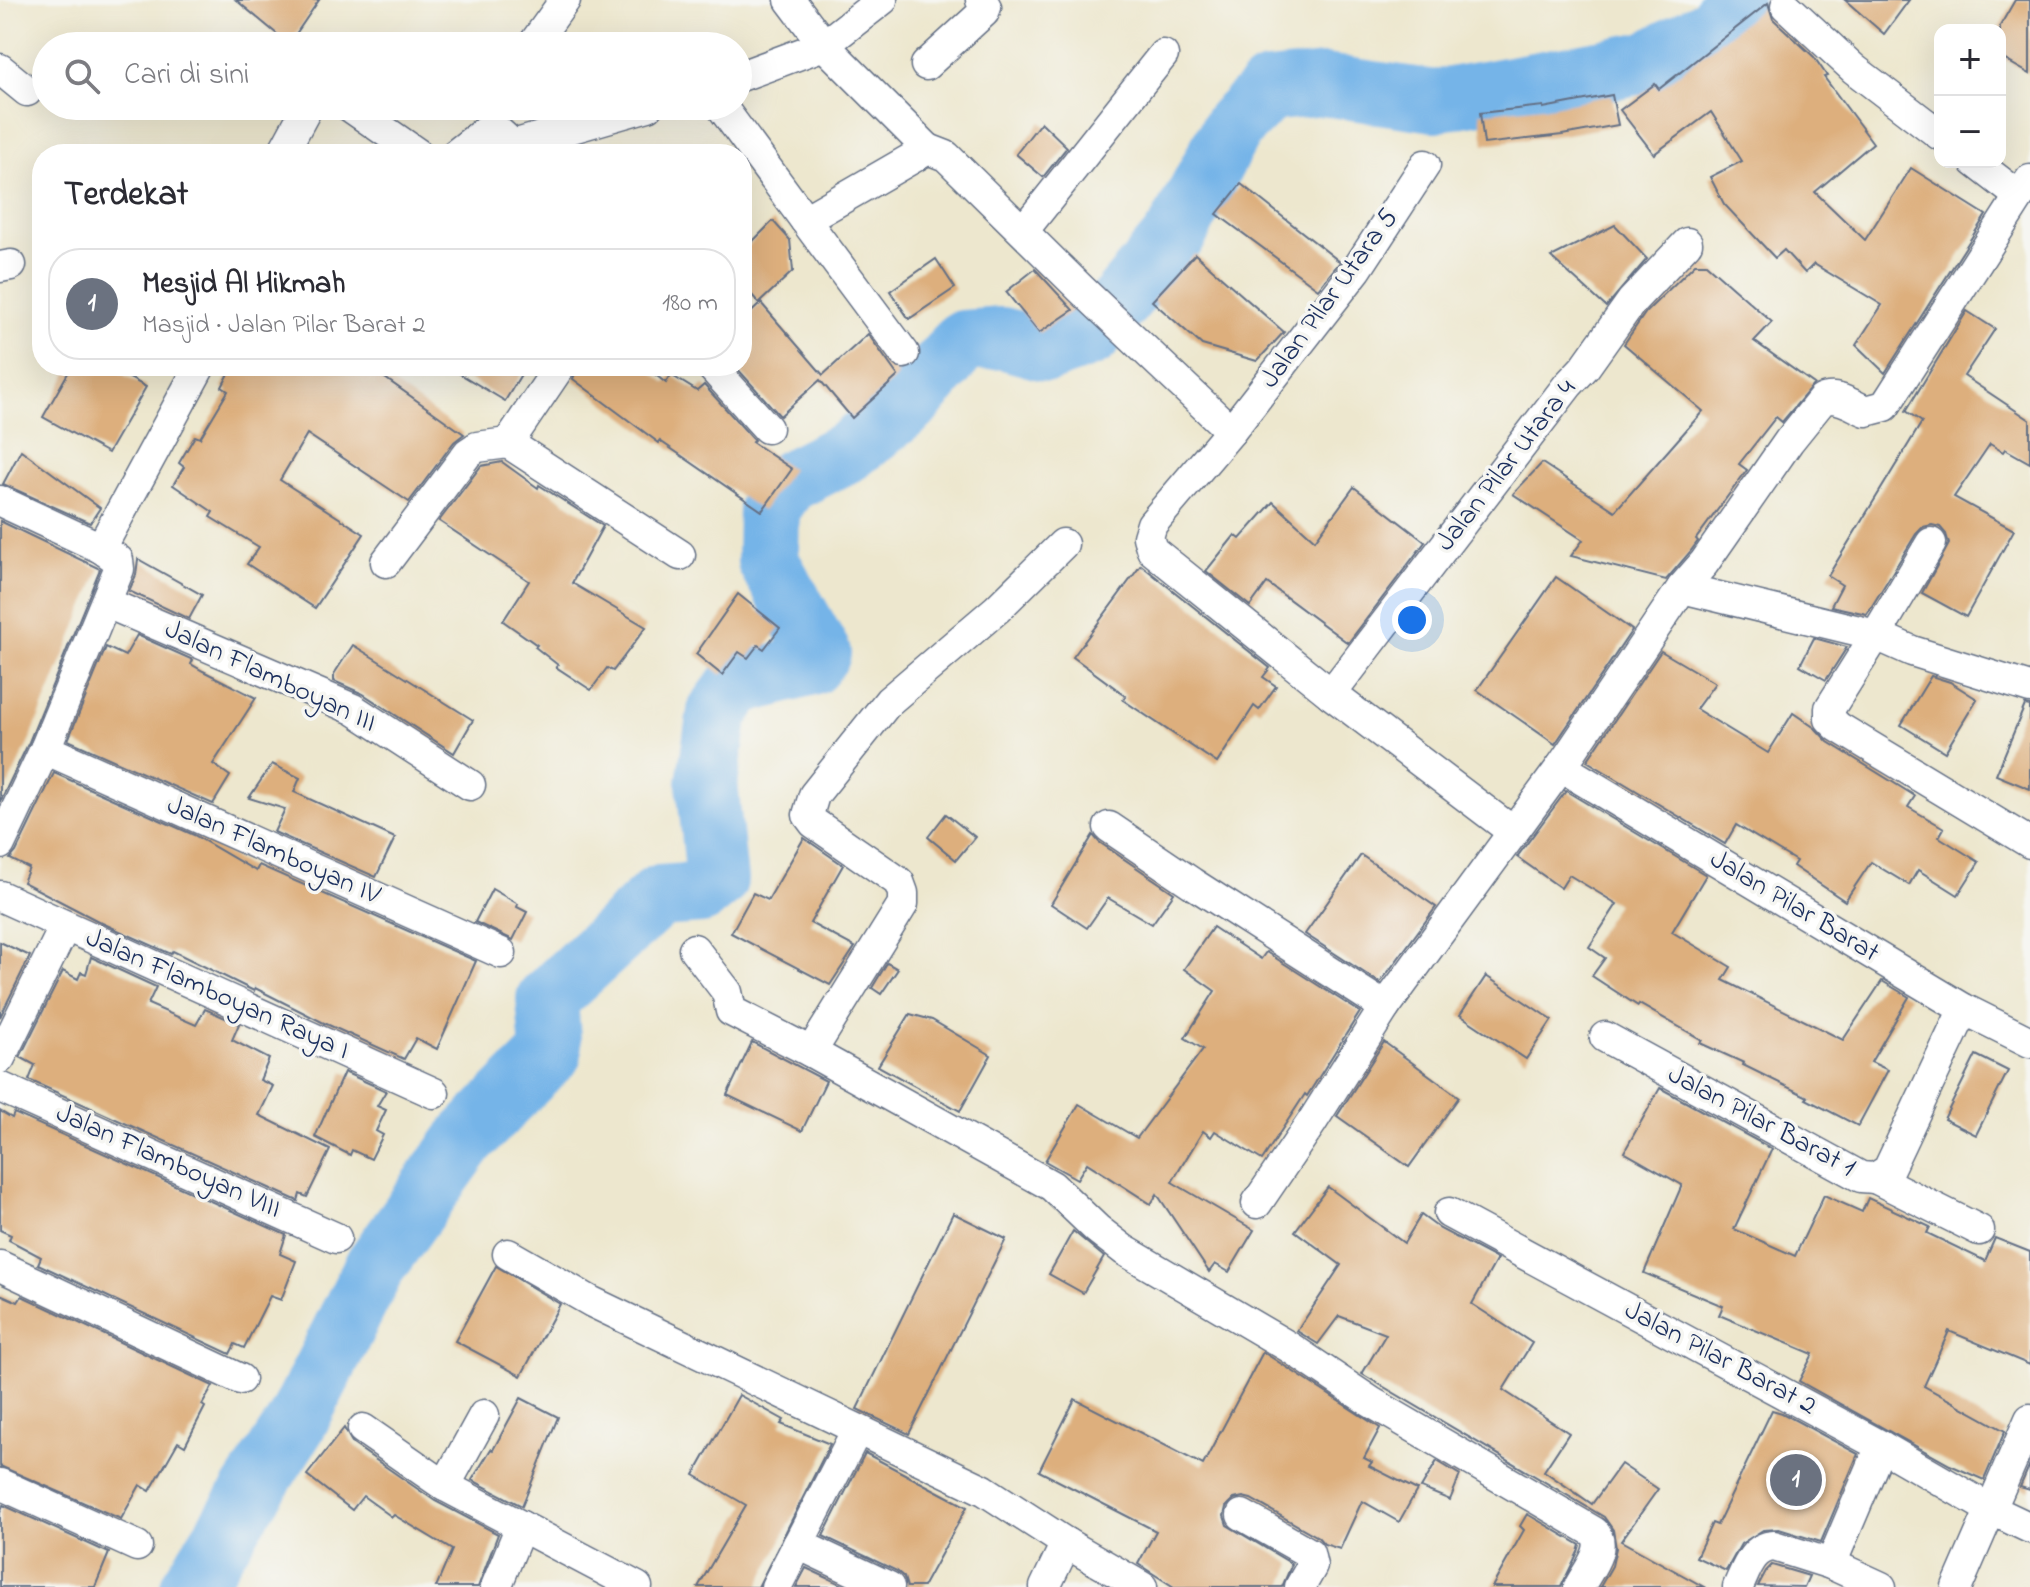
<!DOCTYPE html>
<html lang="id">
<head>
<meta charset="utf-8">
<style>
  :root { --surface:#fff; --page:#f2f2f3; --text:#2b2b33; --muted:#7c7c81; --line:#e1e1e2; --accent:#db2777 }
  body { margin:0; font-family:"Indie Flower",sans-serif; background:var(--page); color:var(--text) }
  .controls { position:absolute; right:24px; top:24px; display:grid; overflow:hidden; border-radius:16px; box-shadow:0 8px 32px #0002 }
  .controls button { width:72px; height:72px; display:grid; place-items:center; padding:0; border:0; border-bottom:2px solid var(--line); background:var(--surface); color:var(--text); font:40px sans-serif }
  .you { position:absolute; left:1412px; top:620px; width:28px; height:28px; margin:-20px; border:6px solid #fff; border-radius:50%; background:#1a73e8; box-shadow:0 0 0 12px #1a73e833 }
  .badge { display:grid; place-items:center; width:52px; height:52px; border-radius:50%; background:var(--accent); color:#fff; font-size:26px; font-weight:700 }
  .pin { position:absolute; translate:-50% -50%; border:4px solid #fff; box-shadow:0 2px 8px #0006 }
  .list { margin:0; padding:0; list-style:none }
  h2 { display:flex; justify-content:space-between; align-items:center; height:104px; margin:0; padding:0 32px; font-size:34px }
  h2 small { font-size:26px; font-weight:400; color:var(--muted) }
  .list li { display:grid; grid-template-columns:52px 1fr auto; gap:24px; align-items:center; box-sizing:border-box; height:112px; margin:0 16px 16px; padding:0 16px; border:2px solid var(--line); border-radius:32px }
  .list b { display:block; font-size:30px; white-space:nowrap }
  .list p { margin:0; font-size:26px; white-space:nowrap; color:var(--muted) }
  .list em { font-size:26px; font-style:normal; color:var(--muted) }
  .icon { flex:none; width:44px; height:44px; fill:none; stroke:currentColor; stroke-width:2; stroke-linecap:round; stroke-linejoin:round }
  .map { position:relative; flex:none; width:2030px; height:1587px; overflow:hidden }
  .search { position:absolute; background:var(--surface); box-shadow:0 8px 32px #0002; left:32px; top:32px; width:720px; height:88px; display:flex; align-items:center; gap:20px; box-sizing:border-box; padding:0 28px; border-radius:44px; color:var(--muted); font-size:30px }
  .panel { position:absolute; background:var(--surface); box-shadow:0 8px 32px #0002; left:32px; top:144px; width:720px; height:232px; border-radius:32px }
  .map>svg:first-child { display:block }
</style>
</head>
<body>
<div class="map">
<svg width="2030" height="1587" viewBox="0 0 2030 1587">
  <rect width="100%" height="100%" fill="#f6f6f2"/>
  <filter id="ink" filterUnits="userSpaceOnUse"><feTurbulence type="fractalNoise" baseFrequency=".0125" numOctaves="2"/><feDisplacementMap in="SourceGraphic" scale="16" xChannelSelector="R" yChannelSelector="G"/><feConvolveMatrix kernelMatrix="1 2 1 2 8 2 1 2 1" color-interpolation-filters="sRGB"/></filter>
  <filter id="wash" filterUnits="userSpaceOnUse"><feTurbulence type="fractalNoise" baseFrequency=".006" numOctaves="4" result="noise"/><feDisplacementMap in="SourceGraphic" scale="32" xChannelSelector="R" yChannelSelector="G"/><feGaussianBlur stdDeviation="1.8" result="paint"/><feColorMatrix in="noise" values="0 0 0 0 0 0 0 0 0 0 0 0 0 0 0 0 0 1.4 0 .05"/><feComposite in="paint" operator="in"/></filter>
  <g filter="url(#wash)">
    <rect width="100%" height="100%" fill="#ede7ce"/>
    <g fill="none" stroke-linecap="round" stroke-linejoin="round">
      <path stroke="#74b4e8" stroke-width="62" d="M191 1587 296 1424 375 1266 466 1139 551 1053 547 999 659 896 701 893 717 880 707 783 718 712 738 685 811 665 820 653 768 561 769 509 788 482 849 451 909 405 963 341 1002 338 1049 351 1091 336 1177 233 1233 126 1268 91 1324 85 1435 101 1648 62 1717 25 1732 0"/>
    </g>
    <g id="blocks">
      <g fill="#ddaf7d">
        <path d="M236 0H319L289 44Z"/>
        <path d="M1845 0H1909L1884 34Z"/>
        <path d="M2015 0H2030V74L2000 57V26Z"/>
        <path d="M1768 3 1773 19 1814 57 1827 76 1824 77 1873 143 1815 192 1865 240 1911 168 1986 215 1885 373 1856 345 1882 305 1814 264 1805 273 1784 250 1775 258 1724 204 1710 177 1742 161 1711 112 1654 154 1620 110 1655 84 1659 89Z"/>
        <path d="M1612 95 1618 125 1562 135 1484 144 1480 113 1543 106V108Z"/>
        <path d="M1041 122 1067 147 1043 177 1016 154Z"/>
        <path d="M1241 184 1340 262 1318 289 1217 214Z"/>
        <path d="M773 221 790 240 793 271 759 303 742 284V252Z"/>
        <path d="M1615 225 1647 259 1606 307 1551 257Z"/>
        <path d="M1195 254 1284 332 1257 361 1202 345 1152 301Z"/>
        <path d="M936 259 955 288 909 319 890 291Z"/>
        <path d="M1695 264H1706L1772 322 1754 341 1814 384 1782 422 1776 417 1739 464 1747 470 1696 539 1698 541 1690 552 1666 580 1571 556 1583 540 1513 494 1542 463 1615 511 1703 411 1624 344 1646 312Z"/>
        <path d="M1035 269 1073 310 1039 333 1006 292Z"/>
        <path d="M761 303 823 375 868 334 898 376 852 418 820 380 780 416 735 366H742V321Z"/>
        <path d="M1967 311 1995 329 1964 376 2030 420V463L2005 449 2003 452 1990 444 1954 497 2014 530 1966 617 1922 593 1949 544 1946 534 1940 527 1932 525 1923 527 1916 534 1867 614 1831 606 1842 585 1828 576 1922 422 1906 411Z"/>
        <path d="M72 366H108L146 387 108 453 43 417Z"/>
        <path d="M233 366H368L464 434 454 442 409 502 307 434 280 480 364 534 315 608 247 564 259 547 210 517 213 512 173 485 184 467 179 463 195 436 200 438 228 391 222 387Z"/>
        <path d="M447 366H526L505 401Z"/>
        <path d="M578 366H644L666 383 671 375 697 391 704 385 754 440 752 442 792 469 762 511 660 441 659 443 573 379Z"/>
        <path d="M21 450 100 508 90 523 3 484Z"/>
        <path d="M502 462 538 488 539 485 603 526 572 583 646 627 613 671 607 668 591 690 556 667 558 665 535 647 537 645 503 621 529 581 439 521 481 466Z"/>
        <path d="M1354 487 1425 542 1348 643 1267 583 1250 606 1206 571 1235 535 1240 539 1273 502 1315 540Z"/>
        <path d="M0 521 100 569 29 742 0 802Z"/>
        <path d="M138 559 202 595 189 619 129 591 136 575Z"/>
        <path d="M1141 565 1270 668 1263 677 1276 686 1259 710 1254 706 1217 763 1123 700 1126 696 1073 657Z"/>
        <path d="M1556 577 1632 630 1555 744 1477 690Z"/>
        <path d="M738 594 780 628 764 649 758 645 748 658 739 652 722 675 696 654Z"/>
        <path d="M137 635 193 660 191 664 203 671 256 698 213 764 230 776 213 804 68 740 106 647 125 656Z"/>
        <path d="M1814 638 1847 647 1826 680 1800 665Z"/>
        <path d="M353 645 473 720 454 753 363 694 334 681V674Z"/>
        <path d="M1661 651 1715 683 1696 709 1768 753 1793 713 1815 728 1828 742 1915 796 1908 807 1944 828 1939 837 1979 862 1958 895 1918 870 1909 885 1871 862 1845 901 1793 866 1796 861 1736 825 1725 844 1587 761Z"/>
        <path d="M1931 676 1950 682 1977 699 1945 752 1901 725Z"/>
        <path d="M2025 705 2030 706V789L1996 775Z"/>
        <path d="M272 764 300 778 294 792 395 838 376 877 274 832 285 809 249 798Z"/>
        <path d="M54 773 194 835 256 871 259 865 476 961 437 1049 416 1038 404 1059 322 1022 255 988 254 991 173 951 171 954 102 923 23 882 29 868 10 859 16 852Z"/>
        <path d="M1566 791 1706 875 1672 932 1731 967 1723 980 1843 1040 1882 981 1909 997 1871 1062 1888 1070 1858 1126 1806 1099 1808 1097 1743 1065 1744 1063 1700 1043 1702 1040 1639 1004 1638 1006 1592 976 1605 958 1589 947 1617 904 1569 875 1561 888 1517 857Z"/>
        <path d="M946 814 975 837 956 860 928 837Z"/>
        <path d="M1093 835 1099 842 1174 893 1152 924 1108 898 1087 928 1051 904Z"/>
        <path d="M804 838 843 865 810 923 855 947 830 985 731 933 753 893 768 900Z"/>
        <path d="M1361 855 1436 907 1380 983 1305 934Z"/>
        <path d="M492 889 518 904 517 907 527 912 513 940 475 922Z"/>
        <path d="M1213 927 1261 959 1266 952 1360 1012 1307 1096 1305 1094 1262 1160 1215 1131 1211 1137 1203 1131 1172 1182 1254 1230 1229 1272 1215 1264 1209 1272 1157 1194 1151 1204 1087 1163 1077 1179 1045 1161 1079 1104 1137 1138 1203 1049 1185 1038 1215 991 1184 969Z"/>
        <path d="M0 942 30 956 0 1017Z"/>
        <path d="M91 957 156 987 148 1004 196 1025 205 1009 239 1024 232 1040 269 1059 260 1080 273 1086 259 1115 330 1150 307 1197 300 1194 298 1201 29 1080 35 1065 20 1057 63 971 78 979 81 972 86 974Z"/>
        <path d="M887 963 898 969 881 994 872 988Z"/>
        <path d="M1486 976 1552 1020 1526 1059 1460 1015Z"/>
        <path d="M910 1014 932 1020 991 1055 960 1111 878 1066Z"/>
        <path d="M752 1042 826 1081 802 1131 727 1095Z"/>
        <path d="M1384 1042 1459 1097 1409 1167 1337 1116Z"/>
        <path d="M1976 1055 2008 1071 1976 1135 1944 1119Z"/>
        <path d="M344 1072 386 1091 377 1106 386 1110 376 1131 383 1135 371 1159 352 1150 350 1155 315 1137Z"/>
        <path d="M1660 1088 1772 1149 1734 1229 1795 1256 1824 1195 1862 1212 1868 1198 1930 1227 1927 1233 1985 1261 1995 1238 2030 1252V1365L1949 1331 1924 1386 2005 1431 1984 1480 1950 1465 1799 1381 1813 1354 1719 1315 1723 1306 1644 1273 1682 1185 1624 1152Z"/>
        <path d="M0 1111 12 1118 14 1113 286 1235 280 1254 296 1261 281 1300 270 1296 244 1348 235 1344 230 1354 38 1264 41 1257 9 1240 11 1235 0 1230Z"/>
        <path d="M1328 1187 1404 1243 1421 1215 1440 1229 1497 1259 1472 1304 1532 1343 1503 1390 1569 1433 1544 1471 1592 1504 1621 1464 1658 1489 1621 1541 1704 1587H1600L1612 1566 1616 1548 1613 1530 1604 1517 1362 1374 1386 1334 1339 1316 1318 1344 1297 1331 1341 1265 1295 1231Z"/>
        <path d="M953 1213 1006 1239 909 1434 857 1409Z"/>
        <path d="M1073 1231 1104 1257 1083 1293 1049 1274Z"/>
        <path d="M496 1266 560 1304 521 1376 455 1341Z"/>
        <path d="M0 1294 18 1302 22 1296 213 1386 202 1405 205 1407 185 1446 178 1442 150 1491 140 1485 121 1519 0 1466Z"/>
        <path d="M1263 1352 1380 1428 1364 1458 1372 1462 1369 1466 1417 1490 1399 1522 1362 1501 1340 1549 1324 1544 1318 1537 1251 1499 1243 1497 1234 1499 1226 1507 1224 1516 1227 1525 1292 1564 1282 1587H1174L1138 1564 1156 1531 1039 1471 1075 1399 1203 1465Z"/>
        <path d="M739 1395 784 1420 781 1424 830 1444 758 1587H698L746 1505 694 1475Z"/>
        <path d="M521 1398 558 1417 522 1506 472 1480 491 1449 493 1450Z"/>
        <path d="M1772 1410 1782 1413 1858 1454 1821 1542 1779 1529 1763 1530 1741 1544 1726 1571 1696 1557 1712 1523 1717 1525Z"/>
        <path d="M344 1428 353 1444 435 1501 498 1534 478 1587H436L452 1550 394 1515 392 1517 363 1496 352 1510 307 1475Z"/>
        <path d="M865 1453 967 1507 923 1587H907L904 1577 897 1571 823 1536Z"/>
        <path d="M1437 1461 1460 1475 1450 1500 1421 1488Z"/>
        <path d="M2030 1464V1490L2020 1487Z"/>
        <path d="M3 1505 109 1553 95 1587H0V1513Z"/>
        <path d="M1527 1514 1580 1545 1578 1552 1561 1587H1492L1524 1530 1520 1526Z"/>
        <path d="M1772 1565 1809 1576 1804 1587 1758 1586 1766 1571Z"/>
        <path d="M806 1568 847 1587H796Z"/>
      </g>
    </g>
  </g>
  <g filter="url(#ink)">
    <use href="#blocks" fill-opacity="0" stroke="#646f85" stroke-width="2"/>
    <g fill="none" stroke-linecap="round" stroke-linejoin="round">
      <defs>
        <g id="minor">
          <path d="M790 0 824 45 928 149"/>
          <path d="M1786 6 1854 69 1940 135"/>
          <path d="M532 46 565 0"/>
          <path d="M926 65 984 12 986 7 981 0"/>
          <path d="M0 69 27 91"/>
          <path d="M738 77 824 45 882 0"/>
          <path d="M349 106 418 154"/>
          <path d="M721 106 805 220 928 149 946 156 1081 289 1231 431"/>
          <path d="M492 126 513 145 648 106"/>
          <path d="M282 154 308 106"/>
          <path d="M456 154 492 126"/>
          <path d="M1975 162 2019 196"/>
          <path d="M1425 165 1357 269 1231 431 1152 524 1148 537 1152 550 1331 694 1512 831"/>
          <path d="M805 220 904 353"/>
          <path d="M1023 231 1163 55"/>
          <path d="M0 267 11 265"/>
          <path d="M711 366 767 428"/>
          <path d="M508 443 680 555"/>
          <path d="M0 501 101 548 118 560 119 569 45 749 0 844"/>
          <path d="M101 548 200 366"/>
          <path d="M386 562 468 453 477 447 508 443 560 366"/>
          <path d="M1682 588 1876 635 1931 543"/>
          <path d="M107 603 353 709 470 785"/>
          <path d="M2030 688 1912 651 1876 635 1830 708V719L1838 727 2030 843"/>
          <path d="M1331 694 1568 385 1585 367 1632 301 1687 243"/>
          <path d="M45 749 501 953"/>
          <path d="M1561 767 1964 1009 2030 1042"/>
          <path d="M1109 827 1192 883 1385 1007"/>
          <path d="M0 896 434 1093"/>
          <path d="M694 949 727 992 731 1011 811 1052 1052 1186 1097 1229 1124 1250 1289 1347 1371 1402 1594 1532C1608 1548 1587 1571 1579 1587"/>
          <path d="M1605 1037 1861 1177 1875 1178 1888 1170 1964 1009"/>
          <path d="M811 1052 903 904V893L899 882 814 823 808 815 814 795 889 701 997 609 1063 544"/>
          <path d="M0 1058 65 926"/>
          <path d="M0 1087 336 1238"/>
          <path d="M1875 1178 1979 1230"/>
          <path d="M1257 1203 1312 1122 1385 1007 1561 767 1682 588 1704 563 1789 441 1822 400C1836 393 1852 405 1866 411L1885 406 2030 180"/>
          <path d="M1449 1213 1881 1446 1990 1509 2030 1528"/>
          <path d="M508 1254 592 1302 984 1490 1066 1543 1142 1587"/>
          <path d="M0 1266 240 1379"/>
          <path d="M363 1429 445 1486 637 1587"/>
          <path d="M0 1484 137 1546"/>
          <path d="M445 1486 484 1415"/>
          <path d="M1242 1515 1309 1553 1312 1566 1300 1587"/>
          <path d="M798 1544 889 1587"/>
          <path d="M1831 1564 1881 1446"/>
          <path d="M496 1587 521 1526"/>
          <path d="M776 1587 857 1430"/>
          <path d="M1045 1587 1066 1543"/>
          <path d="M1738 1587C1746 1570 1752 1547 1774 1546L1831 1564 1881 1587"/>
          <path d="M1957 1587 2030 1419"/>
        </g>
      </defs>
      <use href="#minor" stroke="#646f85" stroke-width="33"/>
      <use href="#minor" stroke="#fff" stroke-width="30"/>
    </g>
  </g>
  <g text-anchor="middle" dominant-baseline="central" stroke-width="7" stroke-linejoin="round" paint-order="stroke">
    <g font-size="28" fill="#1b2f5e" stroke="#f6f6f2">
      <text transform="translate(1330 299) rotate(-54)">Jalan Pilar Utara 5</text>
      <text transform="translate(1507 466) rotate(-52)">Jalan Pilar Utara 4</text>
      <text transform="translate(270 677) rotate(25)">Jalan Flamboyan III</text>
      <text transform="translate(273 851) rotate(24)">Jalan Flamboyan IV</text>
      <text transform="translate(1794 907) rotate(31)">Jalan Pilar Barat</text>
      <text transform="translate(217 995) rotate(24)">Jalan Flamboyan Raya I</text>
      <text transform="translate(1761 1122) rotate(28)">Jalan Pilar Barat 1</text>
      <text transform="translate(168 1162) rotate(24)">Jalan Flamboyan VIII</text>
      <text transform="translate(1720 1359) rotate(28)">Jalan Pilar Barat 2</text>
    </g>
  </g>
</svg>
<div class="controls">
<button>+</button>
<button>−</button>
</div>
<div class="you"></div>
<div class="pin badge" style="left:1796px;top:1480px;background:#6b7280">1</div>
<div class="search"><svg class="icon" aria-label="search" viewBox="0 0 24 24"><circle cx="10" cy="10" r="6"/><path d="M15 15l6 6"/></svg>Cari di sini</div>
<section class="panel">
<h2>Terdekat<small></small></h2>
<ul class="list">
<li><span class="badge" style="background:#6b7280">1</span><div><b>Mesjid Al Hikmah</b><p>Masjid · Jalan Pilar Barat 2</p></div><em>180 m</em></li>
</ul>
</section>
</div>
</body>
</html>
